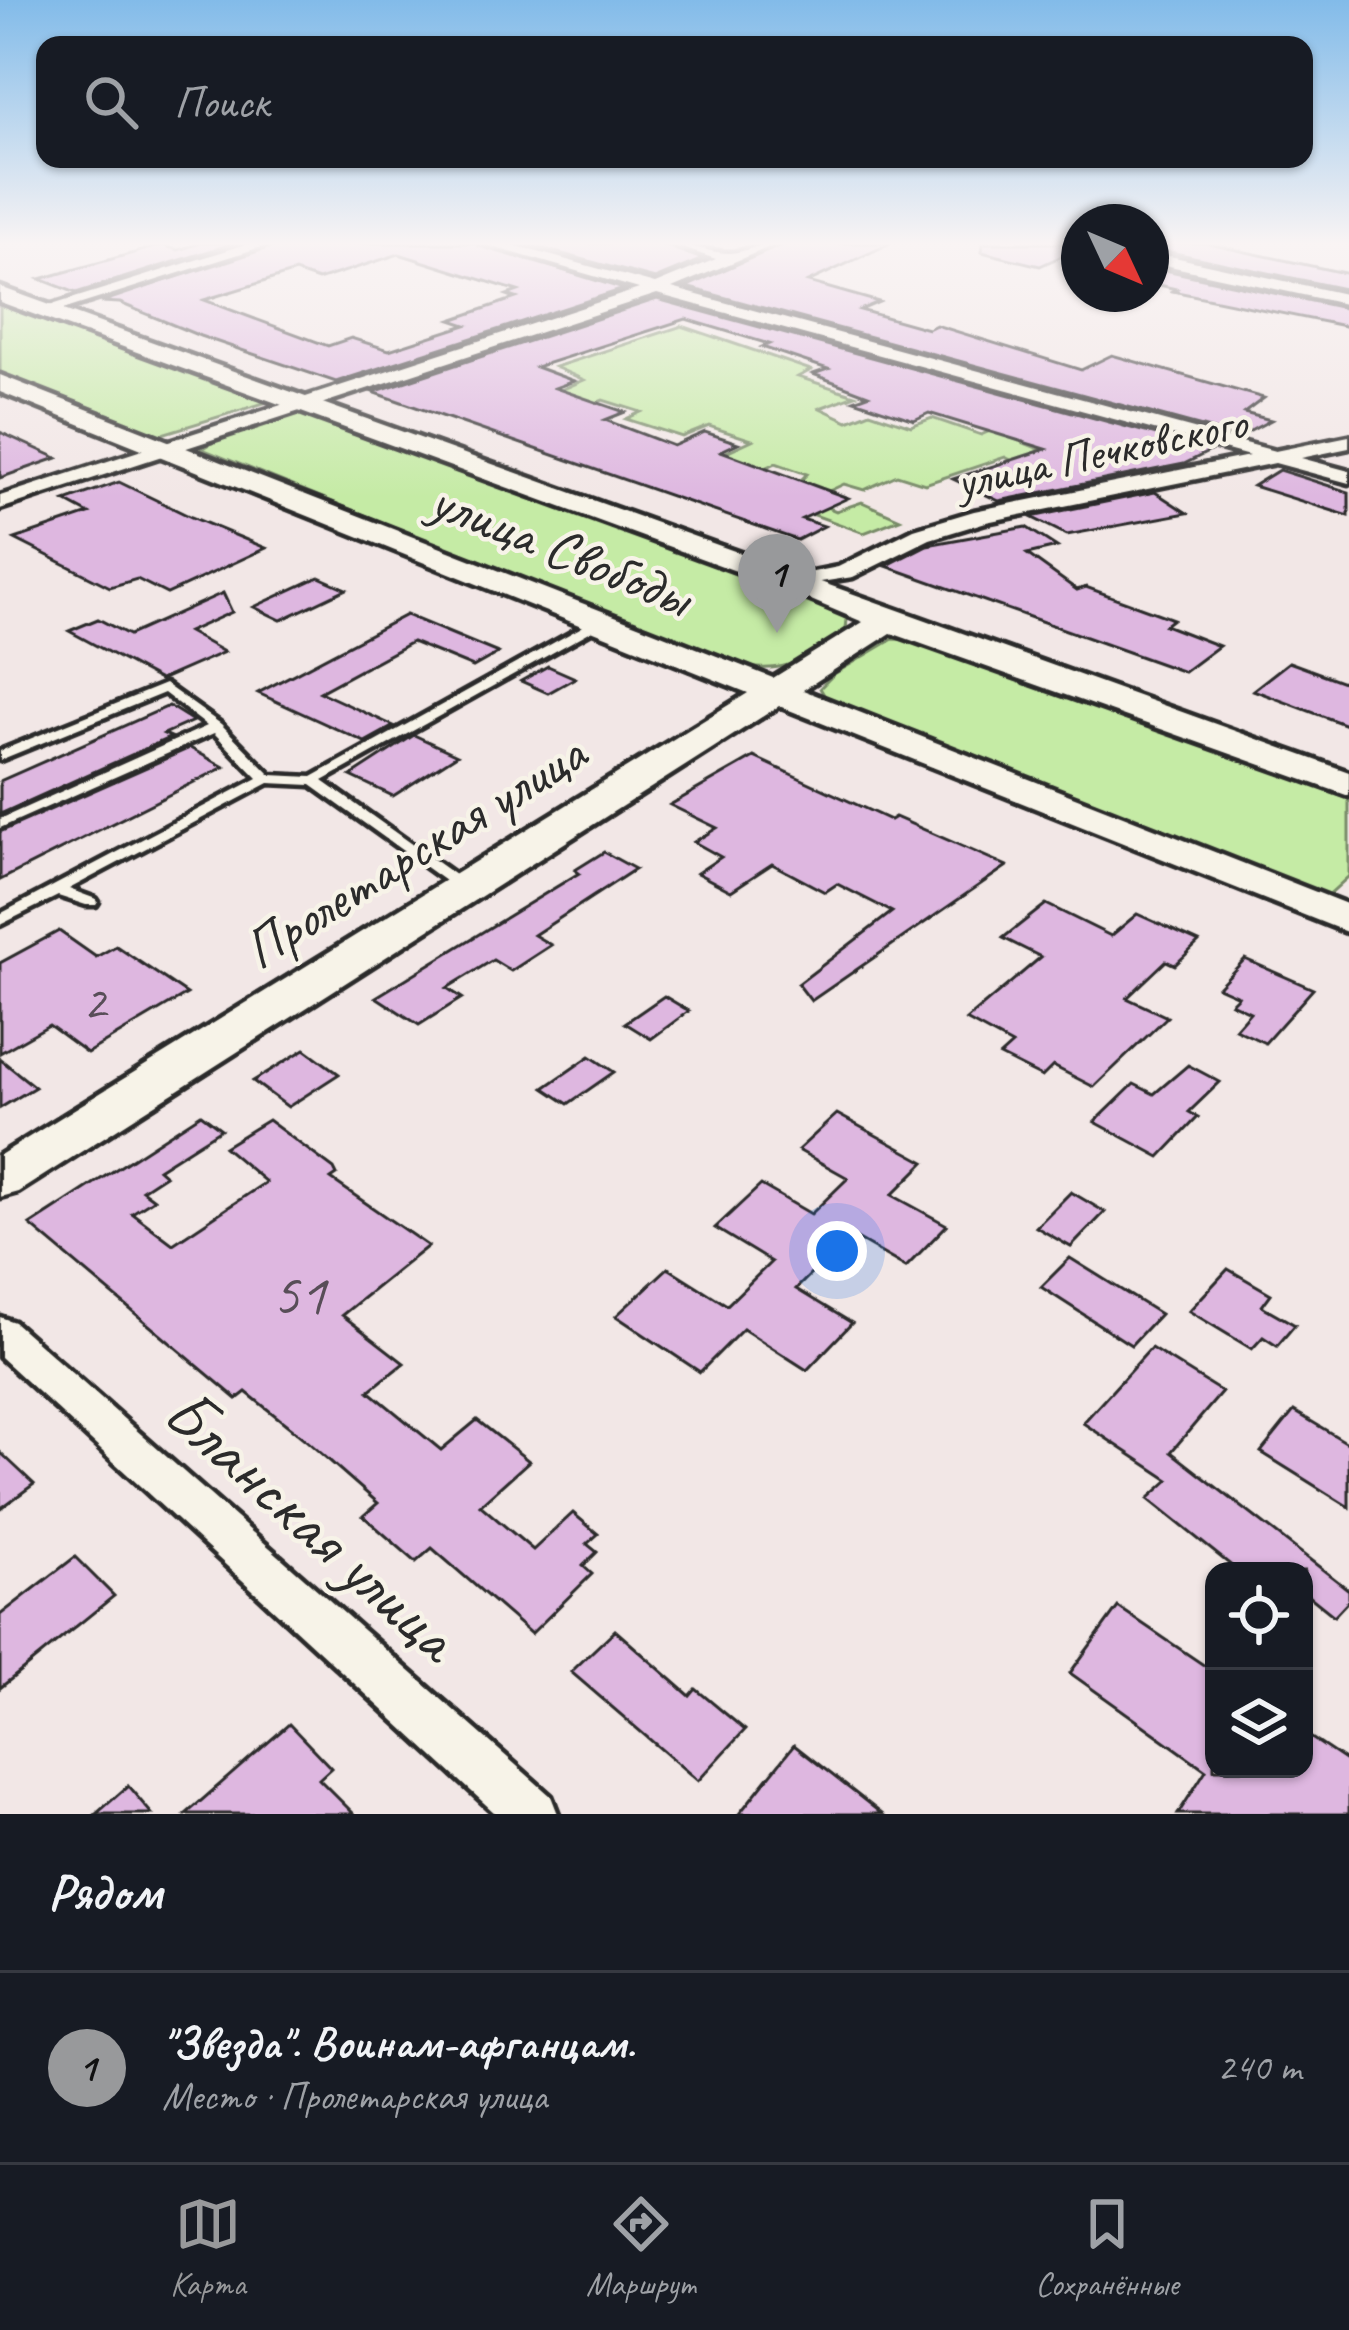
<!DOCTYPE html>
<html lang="ru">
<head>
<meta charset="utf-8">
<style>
  :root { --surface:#171b24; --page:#242831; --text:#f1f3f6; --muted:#9ea1a6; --line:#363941; --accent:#98999b }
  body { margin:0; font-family:Caveat,sans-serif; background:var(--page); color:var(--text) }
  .controls { position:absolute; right:36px; bottom:36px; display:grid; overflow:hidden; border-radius:24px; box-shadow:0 3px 9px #0004 }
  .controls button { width:108px; height:108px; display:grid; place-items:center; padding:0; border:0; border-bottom:3px solid var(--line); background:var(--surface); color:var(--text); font:60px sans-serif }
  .compass { position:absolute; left:1061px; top:204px; width:108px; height:108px; border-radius:50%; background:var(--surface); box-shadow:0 3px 9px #0004; rotate:134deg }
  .you { position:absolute; left:837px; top:1251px; width:42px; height:42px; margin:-30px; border:9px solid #fff; border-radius:50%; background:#1a73e8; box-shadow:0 0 0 18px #1a73e833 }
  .badge { display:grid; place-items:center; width:78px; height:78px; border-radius:50%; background:var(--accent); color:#111; font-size:39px; font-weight:700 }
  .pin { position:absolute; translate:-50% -99px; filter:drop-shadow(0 3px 6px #0008) }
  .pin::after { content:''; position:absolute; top:63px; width:42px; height:36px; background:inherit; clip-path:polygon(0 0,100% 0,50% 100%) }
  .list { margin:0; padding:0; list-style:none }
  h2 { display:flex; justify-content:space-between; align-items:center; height:156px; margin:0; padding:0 48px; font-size:51px }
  h2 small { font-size:39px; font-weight:400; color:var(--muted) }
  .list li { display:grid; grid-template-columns:78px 1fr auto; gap:36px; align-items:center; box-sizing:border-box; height:192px; padding:0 48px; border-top:3px solid var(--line) }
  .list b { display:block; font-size:45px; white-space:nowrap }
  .list p { margin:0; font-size:39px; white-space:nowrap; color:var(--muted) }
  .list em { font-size:39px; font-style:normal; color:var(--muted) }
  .icon { flex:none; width:66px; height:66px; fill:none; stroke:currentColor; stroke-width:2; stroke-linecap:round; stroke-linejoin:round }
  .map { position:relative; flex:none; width:1349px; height:1814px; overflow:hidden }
  .search { position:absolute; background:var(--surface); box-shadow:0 3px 9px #0004; left:36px; right:36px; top:36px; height:132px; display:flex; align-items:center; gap:30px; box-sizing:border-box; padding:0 42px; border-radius:24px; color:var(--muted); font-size:45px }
  .sheet { height:348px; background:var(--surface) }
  nav { display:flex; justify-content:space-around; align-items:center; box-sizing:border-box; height:168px; border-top:3px solid var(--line); background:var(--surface); font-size:33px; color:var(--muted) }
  nav a { display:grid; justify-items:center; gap:6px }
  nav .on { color:var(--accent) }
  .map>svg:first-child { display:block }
</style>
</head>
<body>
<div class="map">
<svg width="1349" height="1814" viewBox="0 0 1349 1814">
  <rect width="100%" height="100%" fill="#f2e7e6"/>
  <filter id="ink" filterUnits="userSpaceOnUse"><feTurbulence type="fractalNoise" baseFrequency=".00833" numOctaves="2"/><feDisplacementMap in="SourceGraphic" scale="24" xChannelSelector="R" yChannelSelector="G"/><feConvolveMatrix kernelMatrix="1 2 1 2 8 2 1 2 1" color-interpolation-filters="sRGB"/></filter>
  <g filter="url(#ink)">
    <g fill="#c5eba5" stroke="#788b68" stroke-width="3">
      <path d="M0 304 274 400 159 435 0 374Z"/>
      <path d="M682 326 811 370 798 377 855 395 820 408 848 421 870 412 911 426 932 418 981 435 1006 424 1012 438 1047 452 1029 469 1005 457 925 484 897 475 864 490 844 484 810 500 836 511 862 502 900 519 864 533 778 502 807 474 776 463 757 472 711 459 752 440 709 426 682 437 626 419 641 412 603 400 559 418 508 413 584 380 555 367Z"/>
      <path d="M298 413 828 607 847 619 846 630C803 660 786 677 732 664L202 449 234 430Z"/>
      <path d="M893 639 916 640 1349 799V876L1324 899 827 700 820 688 834 674Z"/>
    </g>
    <g fill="#deb7e0" stroke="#2b2b2b" stroke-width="3" fill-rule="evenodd">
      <path d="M201 243H235L76 293 40 279 162 245 178 250Z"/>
      <path d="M278 243H475L624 289 336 382 200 336 120 303 101 302ZM399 254 518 291 507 295 516 298 451 320 466 325 389 350 351 338 328 346 204 300 295 272 318 280Z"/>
      <path d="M522 243H658L703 259 655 279Z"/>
      <path d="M783 243H891L808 282 879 302 860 310 928 329 936 325 1081 370 1112 355 1264 398 1244 413 1271 420 1239 437 686 287Z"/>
      <path d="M983 243H1079V248L1040 266 982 252Z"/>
      <path d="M1162 243H1204L1349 274V290L1151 248Z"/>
      <path d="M1151 267 1349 309V327L1172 291 1176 289 1151 283Z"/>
      <path d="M657 299 1212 450 1184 464 999 501 953 479 1046 449 929 413 914 420 854 400 868 395 813 374 828 369 762 347 769 344 686 319 536 367 574 381 555 388 625 412 605 420 673 446 705 432 738 443 721 451 848 498 802 519 824 526 797 540 373 392Z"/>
      <path d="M0 432 57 458 0 478Z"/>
      <path d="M1279 470 1349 492V516L1253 486Z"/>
      <path d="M119 482 191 517 266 548 167 594 137 579 110 587 15 539 89 514 65 501Z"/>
      <path d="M1155 492 1187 513 1067 535 1031 517Z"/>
      <path d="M1026 527 1057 547 1027 554 1077 590 1086 587 1173 619 1165 625 1219 646 1184 672 886 566 927 545Z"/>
      <path d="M319 577 346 589 281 620 254 607Z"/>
      <path d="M223 593 232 612 188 632 224 652 160 680 69 631 98 619 129 635Z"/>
      <path d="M406 615 498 653 473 667 412 642 320 692 394 726 365 742 258 693Z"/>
      <path d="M1289 662 1349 684V726L1253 690Z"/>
      <path d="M548 666 575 678 548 693 521 681Z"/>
      <path d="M169 706 193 721 164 734 171 737 0 814V781Z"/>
      <path d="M414 735 457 755 393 796 351 776Z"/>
      <path d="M190 748 224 767 0 880V832Z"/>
      <path d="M754 757 890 820 895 817 1007 866 811 1001 798 984 892 912 837 884 825 892 772 864 731 891 697 873 721 857 694 842 717 828 670 805Z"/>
      <path d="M604 852 635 869 534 935 551 945 511 971 493 960 447 988 462 998 419 1025 376 997 579 873 575 870Z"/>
      <path d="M1046 904 1111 936 1137 914 1199 942 1175 965 1166 961 1127 998 1167 1017 1094 1087 1053 1066 1042 1077 1000 1056 1012 1045 966 1020 1041 957 1003 938Z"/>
      <path d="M59 931 96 957 116 946 187 994 87 1053 49 1025 0 1053V963Z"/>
      <path d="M1245 959 1313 989 1265 1043 1235 1029 1250 1012 1231 1003 1238 996 1218 987Z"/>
      <path d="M664 996 689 1011 651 1039 625 1023Z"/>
      <path d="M305 1049 339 1074 288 1107 253 1081Z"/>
      <path d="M590 1056 614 1072 568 1104 544 1088Z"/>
      <path d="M0 1059 35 1087 0 1108Z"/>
      <path d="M1188 1065 1220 1082 1189 1112 1198 1117 1160 1157 1095 1122 1134 1084 1154 1094Z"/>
      <path d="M201 1114 221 1129 158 1169 165 1175 142 1190 154 1199 132 1213 173 1244 266 1182 224 1147 268 1120 334 1169 337 1175 331 1179 428 1246 342 1315 404 1363 369 1391 441 1450 477 1420 529 1461 480 1505 533 1550 573 1513 598 1534 587 1544 597 1552 583 1566 592 1574 531 1634 432 1548 416 1562 363 1516 378 1503 307 1441 246 1392 237 1399 30 1225Z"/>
      <path d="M837 1114 925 1162 892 1195 947 1225 906 1267 850 1235 796 1289 852 1323 807 1370 743 1329 700 1372 616 1316 668 1268 727 1305 771 1262 715 1228 761 1185 811 1214 848 1178 798 1150Z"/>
      <path d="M1071 1192 1105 1212 1071 1247 1036 1227Z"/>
      <path d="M1070 1258 1160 1314 1131 1345 1041 1287Z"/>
      <path d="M1228 1269 1271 1294 1262 1306 1295 1325 1277 1346 1263 1337 1252 1349 1189 1311Z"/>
      <path d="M1151 1348 1222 1392 1171 1452 1349 1590V1600L1334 1616 1304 1592V1571H1238L1148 1499 1169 1480 1083 1423Z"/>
      <path d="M1294 1411 1349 1444V1507L1261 1452Z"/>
      <path d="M0 1452 34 1484 0 1509Z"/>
      <path d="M75 1557 114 1596 0 1688V1615Z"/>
      <path d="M1118 1607 1214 1672V1769H1304V1733L1349 1763V1814H1178L1206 1770 1070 1673Z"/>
      <path d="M615 1630 690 1696 696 1689 745 1730 698 1781 571 1672Z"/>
      <path d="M289 1724 331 1768 319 1779 354 1814H186Z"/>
      <path d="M794 1745 882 1814H739Z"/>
      <path d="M128 1786 152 1814H96Z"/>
    </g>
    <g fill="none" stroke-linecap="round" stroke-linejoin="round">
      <defs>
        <path id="lane" d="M598 618 604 622 602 625 323 781 469 885 471 888 469 891H459L311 785 269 783 69 889 96 899 98 902 96 905H86L58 896 0 925V914L258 778 214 733 0 828V819L207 726 164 693 0 760V751L165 684 221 724 271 775 312 777Z"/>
        <g id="street">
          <path d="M250 243H274L50 314 36 310Z"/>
          <path d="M479 243H505L655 284 716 259 667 243C689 243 708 253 729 253 744 253 760 243 779 243L672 288 1275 451 1349 436V448L1301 458 1349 471V483L1275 463 986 522 930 539 853 577 788 587V577L838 567 914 529 974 511 1249 456 657 294 0 509V496L639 289Z"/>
          <path d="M1151 252 1349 295V305L1151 262Z"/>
          <path d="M0 1317 14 1322 551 1796 558 1814H496L0 1357Z"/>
        </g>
        <path id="secondary" d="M0 287 1349 772V796L891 633 803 690 1349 905V933L779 706 18 1192 0 1197V1155L748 693 0 392V375L773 678 863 622 785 589 0 302Z"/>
      </defs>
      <use href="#lane" stroke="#2b2b2b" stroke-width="9"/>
      <use href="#street" stroke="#2b2b2b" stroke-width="9"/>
      <use href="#secondary" stroke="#2b2b2b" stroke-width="9"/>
      <use href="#lane" fill="#f7f3e8" fill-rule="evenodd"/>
      <use href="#street" fill="#f7f3e8" fill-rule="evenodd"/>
      <use href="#secondary" fill="#f7f3e8" fill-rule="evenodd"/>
    </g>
  </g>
  <linearGradient id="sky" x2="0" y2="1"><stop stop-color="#82bbe9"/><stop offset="0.49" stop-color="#f9f4f4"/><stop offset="1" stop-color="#f9f4f4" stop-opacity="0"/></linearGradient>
  <rect width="1349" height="497" fill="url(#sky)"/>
  <g text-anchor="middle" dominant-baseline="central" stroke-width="9" stroke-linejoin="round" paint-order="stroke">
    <g font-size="48" fill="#2b2b2b" stroke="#f7f3e8">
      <text transform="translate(1101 452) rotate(-12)">улица Печковского</text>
    </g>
    <g font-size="51" fill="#584e58">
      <text x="94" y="1002">2</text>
    </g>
    <g font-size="57" fill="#2b2b2b" stroke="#f7f3e8">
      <text transform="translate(561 548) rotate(22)">улица Свободы</text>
      <text transform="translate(414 851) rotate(-32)">Пролетарская улица</text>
    </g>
    <g font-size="60" fill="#584e58">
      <text x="299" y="1294">51</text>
    </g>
    <g font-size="69" fill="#2b2b2b" stroke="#f7f3e8">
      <text transform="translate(311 1524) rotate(42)">Бланская улица</text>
    </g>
  </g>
</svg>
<div class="controls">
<button><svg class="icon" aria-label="locate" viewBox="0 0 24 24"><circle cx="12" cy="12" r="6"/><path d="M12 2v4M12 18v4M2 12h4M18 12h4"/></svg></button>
<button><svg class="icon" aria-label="layers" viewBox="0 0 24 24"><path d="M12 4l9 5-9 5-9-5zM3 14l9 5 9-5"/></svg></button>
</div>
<svg class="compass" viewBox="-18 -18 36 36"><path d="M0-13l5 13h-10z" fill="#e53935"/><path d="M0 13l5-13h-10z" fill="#9ea1a6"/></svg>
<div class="you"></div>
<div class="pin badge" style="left:777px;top:633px">1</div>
<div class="search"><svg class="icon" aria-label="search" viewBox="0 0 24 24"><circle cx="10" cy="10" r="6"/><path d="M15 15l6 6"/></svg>Поиск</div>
</div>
<section class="sheet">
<h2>Рядом<small></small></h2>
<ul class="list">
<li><span class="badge">1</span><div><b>&quot;Звезда&quot;. Воинам-афганцам.</b><p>Место · Пролетарская улица</p></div><em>240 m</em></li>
</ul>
</section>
<nav>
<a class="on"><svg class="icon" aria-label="map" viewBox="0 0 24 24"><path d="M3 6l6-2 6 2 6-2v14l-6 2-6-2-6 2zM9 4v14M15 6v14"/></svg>Карта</a>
<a><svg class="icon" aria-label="directions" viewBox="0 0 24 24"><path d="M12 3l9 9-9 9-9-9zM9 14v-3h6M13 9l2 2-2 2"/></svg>Маршрут</a>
<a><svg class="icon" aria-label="saved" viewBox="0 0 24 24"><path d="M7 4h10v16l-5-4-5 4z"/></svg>Сохранённые</a>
</nav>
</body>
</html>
